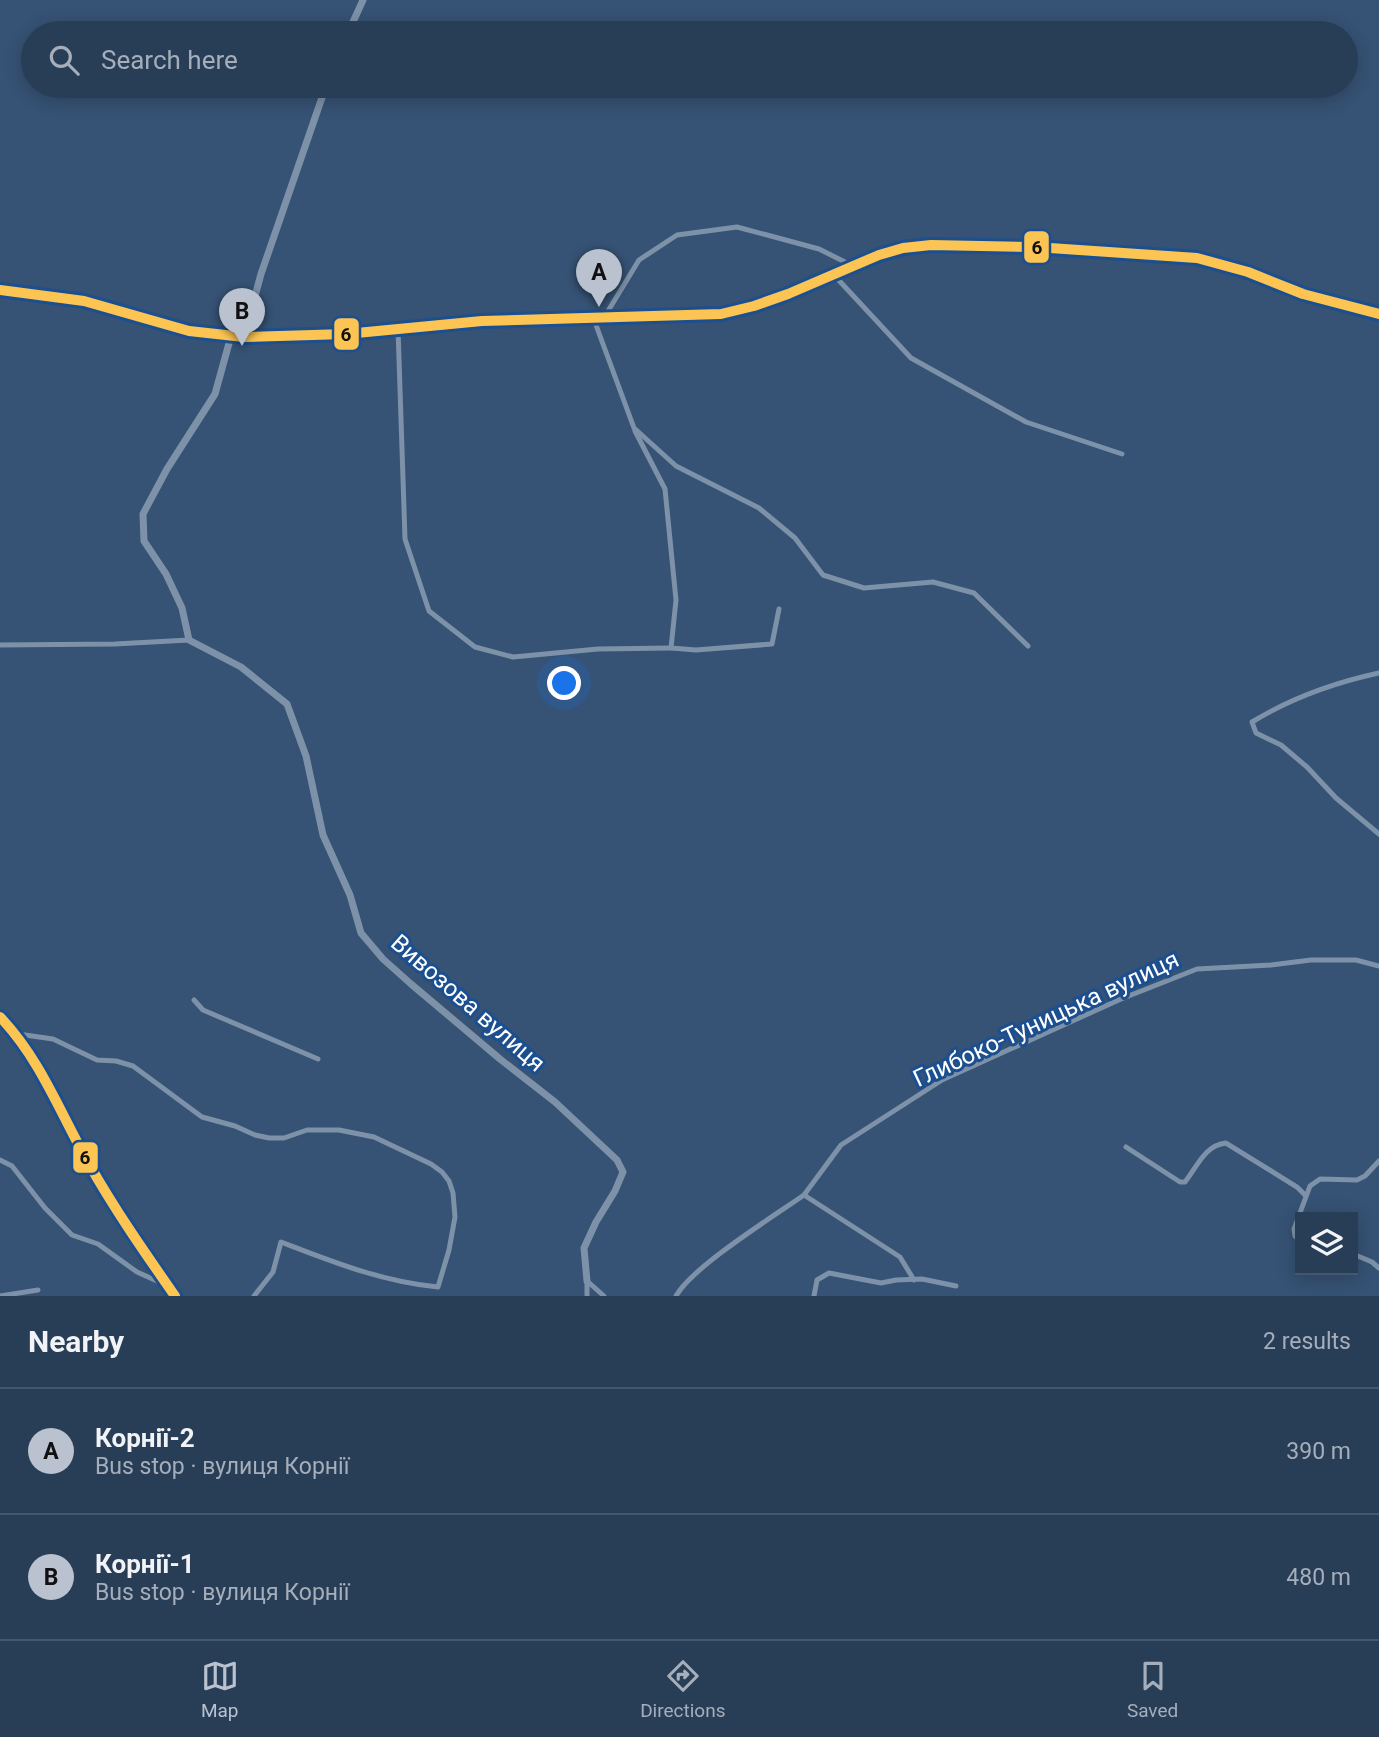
<!DOCTYPE html>
<html lang="en">
<head>
<meta charset="utf-8">
<style>
  :root { --surface:#283e57; --page:#344961; --text:#f1f3f6; --muted:#a5aeba; --line:#44576d; --accent:#b9c2ce }
  body { margin:0; font-family:Roboto,sans-serif; background:var(--page); color:var(--text) }
  .controls { position:absolute; right:21px; bottom:21px; display:grid; overflow:hidden; border-radius:0px; box-shadow:0 4px 18px #0003 }
  .controls button { width:63px; height:63px; display:grid; place-items:center; padding:0; border:0; border-bottom:2px solid var(--line); background:var(--surface); color:var(--text); font:35px sans-serif }
  .you { position:absolute; left:565px; top:684px; width:24px; height:24px; margin:-18px; border:5px solid #fff; border-radius:50%; background:#1a73e8; box-shadow:0 0 0 10px #1a73e833 }
  .badge { display:grid; place-items:center; width:46px; height:46px; border-radius:50%; background:var(--accent); color:#111; font-size:23px; font-weight:700 }
  .pin { position:absolute; translate:-50% -58px; filter:drop-shadow(0 2px 4px #0008) }
  .pin::after { content:''; position:absolute; top:37px; width:24px; height:21px; background:inherit; clip-path:polygon(0 0,100% 0,50% 100%) }
  .list { margin:0; padding:0; list-style:none }
  h2 { display:flex; justify-content:space-between; align-items:center; height:91px; margin:0; padding:0 28px; font-size:30px }
  h2 small { font-size:23px; font-weight:400; color:var(--muted) }
  .list li { display:grid; grid-template-columns:46px 1fr auto; gap:21px; align-items:center; box-sizing:border-box; height:126px; padding:0 28px; border-top:2px solid var(--line) }
  .list b { display:block; font-size:26px; white-space:nowrap }
  .list p { margin:0; font-size:23px; white-space:nowrap; color:var(--muted) }
  .list em { font-size:23px; font-style:normal; color:var(--muted) }
  .icon { flex:none; width:38px; height:38px; fill:none; stroke:currentColor; stroke-width:2; stroke-linecap:round; stroke-linejoin:round }
  .map { position:relative; flex:none; width:1379px; height:1296px; overflow:hidden }
  .search { position:absolute; background:var(--surface); box-shadow:0 4px 18px #0003; left:21px; right:21px; top:21px; height:77px; display:flex; align-items:center; gap:18px; box-sizing:border-box; padding:0 24px; border-radius:38px; color:var(--muted); font-size:26px }
  .sheet { height:343px; background:var(--surface) }
  nav { display:flex; justify-content:space-around; align-items:center; box-sizing:border-box; height:98px; border-top:2px solid var(--line); background:var(--surface); font-size:19px; color:var(--muted) }
  nav a { display:grid; justify-items:center; gap:4px }
  nav .on { color:var(--accent) }
  .map>svg:first-child { display:block }
</style>
</head>
<body>
<div class="map">
<svg width="1379" height="1296" viewBox="0 0 1379 1296">
  <rect width="100%" height="100%" fill="#365274"/>
  <g fill="none" stroke-linecap="round" stroke-linejoin="round">
    <g stroke="#7d92a8" stroke-width="5">
      <path d="M833 274 911 358 1026 422 1122 454"/>
      <path d="M605 316 639 260 677 235 737 227 819 249 853 266"/>
      <path d="M593 317 634 428 676 466 759 508 795 538 823 575 864 588 933 582 974 593 1028 646"/>
      <path d="M398 329 405 539 429 611 475 647 513 657 598 649 671 648"/>
      <path d="M635 431 665 489 676 600 671 648 696 650 772 644 779 609"/>
      <path d="M0 645 115 644 189 640"/>
      <path d="M1379 673C1333 683 1293 697 1252 722L1256 733 1281 745 1307 767 1336 798 1379 834"/>
      <path d="M194 1000 203 1010 318 1059"/>
      <path d="M18 1034 53 1039 97 1060 116 1061 133 1066 202 1117 235 1126 255 1135 269 1138H284L307 1130H339L374 1137 431 1164 442 1172 449 1181 453 1193 455 1217 449 1250 438 1287C383 1282 333 1262 281 1242L273 1272 254 1296"/>
      <path d="M1126 1147 1180 1182H1185C1197 1167 1205 1145 1226 1143L1297 1187 1305 1195"/>
      <path d="M0 1160 12 1166 45 1208 72 1235 98 1244 137 1272 157 1281 163 1279"/>
      <path d="M1300 1241 1295 1236 1294 1229 1310 1186 1320 1179 1357 1180 1365 1176 1379 1161"/>
      <path d="M1353 1254 1372 1262 1379 1268"/>
      <path d="M914 1280 900 1257 804 1195 841 1145 942 1080 1121 999 1197 969 1271 965 1311 960H1356L1379 966"/>
      <path d="M587 1281 604 1296"/>
      <path d="M0 1296 38 1290"/>
      <path d="M587 1296V1282"/>
      <path d="M676 1296C692 1267 774 1216 804 1195"/>
      <path d="M814 1296 817 1280 829 1273 881 1283 896 1280 922 1279 956 1286"/>
    </g>
    <g stroke="#7d92a8" stroke-width="7">
      <path d="M348 33 363 0"/>
      <path d="M231 336 215 394 167 469 143 514 144 541 166 574 182 608 189 640 241 667 287 704 306 756 323 835 350 895 361 933 383 959 411 984 500 1059 555 1102 617 1160 623 1172 615 1191 596 1222 584 1248 587 1281"/>
      <path d="M244 337 261 274 326 86"/>
    </g>
    <path stroke="#798da4" stroke-width="8" d="M0 1017C43 1057 60 1111 88 1162 114 1208 145 1252 175 1296"/>
    <path stroke="#7e90a7" stroke-width="10" d="M0 290 84 301 189 331 244 337 346 334 482 321 721 314 754 306 788 294 879 255 903 248 931 245 1035 247 1197 258 1248 272 1303 294 1379 314"/>
    <defs>
      <g id="bus-1">
        <path d="M0 290 84 301 189 331 244 337 346 334 482 321 721 314 754 306 788 294 879 255 903 248 931 245 1035 247 1197 258 1248 272 1303 294 1379 314"/>
        <path d="M0 1017C41 1060 60 1113 89 1164 115 1210 145 1253 175 1296"/>
      </g>
    </defs>
    <use href="#bus-1" stroke="#1b4f8f" stroke-width="16"/>
    <use href="#bus-1" stroke="#fcc553" stroke-width="10"/>
  </g>
  <g text-anchor="middle" dominant-baseline="central" stroke-width="6" stroke-linejoin="round" paint-order="stroke">
    <g font-size="24" fill="#fff" stroke="#1b4f8f">
      <text transform="translate(468 1003) rotate(41)">Вивозова вулиця</text>
      <text transform="translate(1046 1019) rotate(-25)">Глибоко-Туницька вулиця</text>
    </g>
  </g>
  <g stroke="#1b4f8f" stroke-width="2.5">
    <rect x="1023" y="230" width="27" height="34" rx="7" fill="#fcc553"/>
    <rect x="333" y="317" width="27" height="34" rx="7" fill="#fcc553"/>
    <rect x="72" y="1141" width="27" height="33" rx="7" fill="#fcc553"/>
  </g>
  <g font-size="19" text-anchor="middle" font-weight="bold" fill="#111">
    <text x="1037" y="254">6</text>
    <text x="346" y="341">6</text>
    <text x="85" y="1164">6</text>
  </g>
</svg>
<div class="controls">
<button><svg class="icon" aria-label="layers" viewBox="0 0 24 24"><path d="M12 4l9 5-9 5-9-5zM3 14l9 5 9-5"/></svg></button>
</div>
<div class="you"></div>
<div class="pin badge" style="left:599px;top:307px">A</div>
<div class="pin badge" style="left:242px;top:346px">B</div>
<div class="search"><svg class="icon" aria-label="search" viewBox="0 0 24 24"><circle cx="10" cy="10" r="6"/><path d="M15 15l6 6"/></svg>Search here</div>
</div>
<section class="sheet">
<h2>Nearby<small>2 results</small></h2>
<ul class="list">
<li><span class="badge">A</span><div><b>Корнії-2</b><p>Bus stop · вулиця Корнії</p></div><em>390 m</em></li>
<li><span class="badge">B</span><div><b>Корнії-1</b><p>Bus stop · вулиця Корнії</p></div><em>480 m</em></li>
</ul>
</section>
<nav>
<a class="on"><svg class="icon" aria-label="map" viewBox="0 0 24 24"><path d="M3 6l6-2 6 2 6-2v14l-6 2-6-2-6 2zM9 4v14M15 6v14"/></svg>Map</a>
<a><svg class="icon" aria-label="directions" viewBox="0 0 24 24"><path d="M12 3l9 9-9 9-9-9zM9 14v-3h6M13 9l2 2-2 2"/></svg>Directions</a>
<a><svg class="icon" aria-label="saved" viewBox="0 0 24 24"><path d="M7 4h10v16l-5-4-5 4z"/></svg>Saved</a>
</nav>
</body>
</html>
